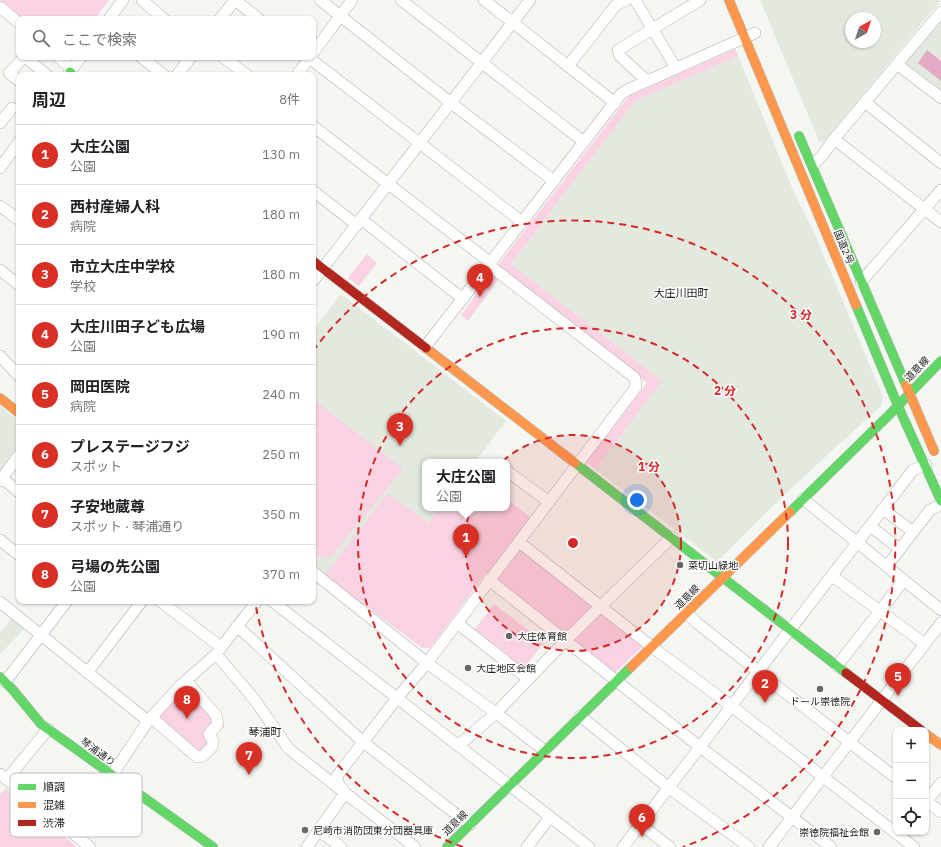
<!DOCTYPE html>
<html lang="ja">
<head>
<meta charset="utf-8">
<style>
  :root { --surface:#fff; --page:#f6f6f6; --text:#202124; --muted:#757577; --line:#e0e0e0; --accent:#d93025 }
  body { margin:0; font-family:"IBM Plex Sans","Noto Sans JP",sans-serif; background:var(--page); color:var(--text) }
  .controls { position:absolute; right:12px; bottom:12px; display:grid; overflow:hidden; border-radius:8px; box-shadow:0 1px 3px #0004 }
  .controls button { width:36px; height:36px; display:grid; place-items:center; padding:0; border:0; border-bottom:1px solid var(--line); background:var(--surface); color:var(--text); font:20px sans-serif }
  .compass { position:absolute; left:845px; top:12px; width:36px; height:36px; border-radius:50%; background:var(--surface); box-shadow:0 1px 3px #0004; rotate:40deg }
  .you { position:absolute; left:637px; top:500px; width:14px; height:14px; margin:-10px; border:3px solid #fff; border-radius:50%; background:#1a73e8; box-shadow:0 0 0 6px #1a73e833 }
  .badge { display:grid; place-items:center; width:26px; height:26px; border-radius:50%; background:var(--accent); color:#fff; font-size:13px; font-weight:700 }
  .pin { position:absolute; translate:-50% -33px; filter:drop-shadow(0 1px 2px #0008) }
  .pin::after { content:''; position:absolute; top:21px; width:14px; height:12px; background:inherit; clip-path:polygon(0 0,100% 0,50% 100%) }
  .popup { position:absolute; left:422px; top:459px; width:88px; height:52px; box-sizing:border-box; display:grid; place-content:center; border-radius:8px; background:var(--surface); filter:drop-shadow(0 1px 3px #0005); font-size:13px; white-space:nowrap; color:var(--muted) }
  .popup b { font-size:15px; color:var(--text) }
  .popup::after { content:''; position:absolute; left:50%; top:100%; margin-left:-8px; border:8px solid transparent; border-top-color:var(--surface) }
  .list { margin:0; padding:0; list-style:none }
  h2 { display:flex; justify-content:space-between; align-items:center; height:52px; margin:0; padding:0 16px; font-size:17px }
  h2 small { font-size:13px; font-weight:400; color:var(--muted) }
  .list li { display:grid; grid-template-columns:26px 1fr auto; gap:12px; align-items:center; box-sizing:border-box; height:60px; padding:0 16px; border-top:1px solid var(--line) }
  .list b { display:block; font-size:15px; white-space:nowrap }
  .list p { margin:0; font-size:13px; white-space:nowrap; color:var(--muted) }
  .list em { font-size:13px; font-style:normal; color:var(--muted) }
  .icon { flex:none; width:22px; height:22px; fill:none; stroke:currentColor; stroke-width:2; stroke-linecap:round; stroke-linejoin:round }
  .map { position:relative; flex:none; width:941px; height:847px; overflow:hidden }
  .search { position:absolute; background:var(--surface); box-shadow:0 1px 3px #0004; left:16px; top:16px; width:300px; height:44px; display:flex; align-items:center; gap:10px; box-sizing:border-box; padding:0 14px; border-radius:8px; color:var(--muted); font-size:15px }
  .panel { position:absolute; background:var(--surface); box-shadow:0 1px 3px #0004; left:16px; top:72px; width:300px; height:532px; border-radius:8px }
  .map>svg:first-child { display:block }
</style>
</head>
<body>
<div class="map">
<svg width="941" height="847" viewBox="0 0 941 847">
  <rect width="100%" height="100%" fill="#f3f6f1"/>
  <g fill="#e3e9df" fill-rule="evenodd">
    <path d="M760 0H941L824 142 819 141ZM851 18H875V42H851Z"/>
    <path d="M941 18V93L906 65V60Z"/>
    <path d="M738 56 793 190 816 237 883 397 881 406 785 494 717 562 595 469 661 381 511 264 635 101Z"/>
    <path d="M341 294 506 421 475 462H425V508H439L365 606 313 566V331Z"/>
    <path d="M0 406 19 422V446L0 472Z"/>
    <path d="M12 617 25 628 0 654V633Z"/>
  </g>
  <g fill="#f9d3e3">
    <path d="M0 0H109L95 19H20Z"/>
    <path d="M735 49 738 56 635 101 511 264 662 381 595 469 586 462 647 383 498 265 629 96Z"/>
    <path d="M367 254 377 263 359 286 348 278Z"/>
    <path d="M494 275 499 279 468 321 461 315 490 276Z"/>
    <path d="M313 399 403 469 331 557 313 556Z"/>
    <path d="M388 493 428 523 439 508H507V499L530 517 511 542 643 646 615 673 486 573 430 648H422L325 575Z"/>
    <path d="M494 604 544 642 524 669 474 630Z"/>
    <path d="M185 686 214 716 211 745 198 753 160 721V716Z"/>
    <path d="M6 789 77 847H0V794Z"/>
  </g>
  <path fill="#e2aac4" d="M927 50 941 61V81L918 63Z"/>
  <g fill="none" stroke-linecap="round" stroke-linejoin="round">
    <defs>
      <g id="street">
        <path d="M142 0 164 19"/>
        <path d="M320 0 451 103 554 181"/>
        <path d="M401 0 584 142"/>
        <path d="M484 0 615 103"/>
        <path d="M635 0 676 68"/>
        <path d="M0 7 19 23"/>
        <path d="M109 19 123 0"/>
        <path d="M220 19 235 0 259 19"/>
        <path d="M313 53 352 0"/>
        <path d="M25 57 47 75"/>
        <path d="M58 57 72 69"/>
        <path d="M141 57 164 75"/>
        <path d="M223 57 247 75"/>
        <path d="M308 57 522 222"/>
        <path d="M898 65 941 98"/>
        <path d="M568 66 616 5 626 0"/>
        <path d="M68 75 81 57"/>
        <path d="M177 75 191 57"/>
        <path d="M297 75 310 57"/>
        <path d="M19 81 9 73 24 57"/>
        <path d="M647 81 620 56 618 50 700 0"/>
        <path d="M866 103 941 163"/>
        <path d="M0 123 12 108"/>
        <path d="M313 126 491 263"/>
        <path d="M834 139 941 222"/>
        <path d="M813 165 822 156 834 139 941 12"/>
        <path d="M0 168 19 142"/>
        <path d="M313 191 357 225"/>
        <path d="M0 206 19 220"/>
        <path d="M361 219 463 299"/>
        <path d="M0 270 19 285"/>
        <path d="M313 281 530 0"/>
        <path d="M861 282 941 190"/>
        <path d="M425 347 621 94 627 90 755 33"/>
        <path d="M0 356 19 376"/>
        <path d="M507 471 549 502"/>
        <path d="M2 478 19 492"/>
        <path d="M0 481 19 455"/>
        <path d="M803 499 941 610"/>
        <path d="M883 509 913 532"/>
        <path d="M870 526 900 549"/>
        <path d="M0 540 19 555"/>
        <path d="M519 542 652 647 726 702 914 847"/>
        <path d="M887 566 930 510 941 505"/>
        <path d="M313 572 427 663 496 713 458 746"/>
        <path d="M832 576 925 644"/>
        <path d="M489 580 700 747 831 847"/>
        <path d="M160 601 221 647"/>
        <path d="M272 601 589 847"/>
        <path d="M0 602 148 721"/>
        <path d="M687 613 697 623 765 677 896 778"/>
        <path d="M457 623 528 679"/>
        <path d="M237 626 363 742 470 825"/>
        <path d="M216 654 254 699 289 749 345 793 307 847"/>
        <path d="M837 666 904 580"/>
        <path d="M87 673 142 601"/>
        <path d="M5 682 67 601"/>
        <path d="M580 716 668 787 749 847"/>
        <path d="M151 717 197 757 203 756 212 747 213 741 209 734 218 724 216 715 186 681"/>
        <path d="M545 751 496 713 566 640 672 537"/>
        <path d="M0 774 90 847"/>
        <path d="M112 775 148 721 181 685 216 654 257 601"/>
        <path d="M7 779 48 729"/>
        <path d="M926 801 941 812"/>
        <path d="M926 802 941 783"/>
        <path d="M640 824 670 847"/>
        <path d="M318 830 341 847"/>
        <path d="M415 847 345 793 338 783 337 776 397 698 427 663 636 387 635 378 489 265"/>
        <path d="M527 847 550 817"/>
        <path d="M623 847 913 470 926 465"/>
        <path d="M769 847 941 623"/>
      </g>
      <g id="fast">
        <path d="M70 72 73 75"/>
        <path d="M799 136 906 385"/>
        <path d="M856 305 898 406 941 501"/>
        <path d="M575 463 846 673"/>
        <path d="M790 512 888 416 941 361"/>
        <path d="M0 677 13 690 41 724 213 847"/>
        <path d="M447 847 631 667"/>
      </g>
      <g id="slow">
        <path d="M729 0 856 305"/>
        <path d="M426 348 575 463"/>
        <path d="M906 385 934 451"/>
        <path d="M0 398 19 413"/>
        <path d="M631 667 790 512"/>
        <path d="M926 734 941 745"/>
      </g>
      <g id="jam">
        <path d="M313 261 426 348"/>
        <path d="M846 673 921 730"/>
      </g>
    </defs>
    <use href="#street" stroke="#afb1ad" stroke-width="12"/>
    <use href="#fast" stroke="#afb1ad" stroke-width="10"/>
    <use href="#slow" stroke="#afb1ad" stroke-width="10"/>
    <use href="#jam" stroke="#afb1ad" stroke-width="10"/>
    <use href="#street" stroke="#fdfefd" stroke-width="11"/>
    <use href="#fast" stroke="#63d668" stroke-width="9"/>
    <use href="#slow" stroke="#ff974d" stroke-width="9"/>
    <use href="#jam" stroke="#b3261e" stroke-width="9"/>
  </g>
  <circle cx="573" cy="543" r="108" fill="#d62828" fill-opacity=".12"/>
  <g fill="none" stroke="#d62828" stroke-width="2" stroke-dasharray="7 5">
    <circle cx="573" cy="543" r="108"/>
    <circle cx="573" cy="543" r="215"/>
    <path d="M463 847A323 323 0 0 1 255 602M313 351A323 323 0 1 1 683 847"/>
  </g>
  <g fill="#676965" stroke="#fff" stroke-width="1.5">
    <circle cx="680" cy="565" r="4"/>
    <circle cx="509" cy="636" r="4"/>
    <circle cx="468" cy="668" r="4"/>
    <circle cx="820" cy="689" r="4"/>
    <circle cx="305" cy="830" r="4"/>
    <circle cx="877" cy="832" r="4"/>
  </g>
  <g text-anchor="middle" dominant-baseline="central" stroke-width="3" stroke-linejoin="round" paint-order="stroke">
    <g font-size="10" fill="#1b1d1a" stroke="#fff">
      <text transform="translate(844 247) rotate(67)">国道2号</text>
      <text transform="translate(917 369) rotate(-46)">道意線</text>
      <text transform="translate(687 597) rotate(-45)">道意線</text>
      <text transform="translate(98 752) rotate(36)">琴浦通り</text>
      <text transform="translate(455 823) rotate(-44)">道意線</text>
    </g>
    <g font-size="10" fill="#1b1d1a" stroke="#fff" text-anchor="start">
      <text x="688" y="565">菜切山緑地</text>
      <text x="517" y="636">大庄体育館</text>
      <text x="476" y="668">大庄地区会館</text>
      <text x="820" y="701" text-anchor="middle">ドール崇徳院</text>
      <text x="313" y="830">尼崎市消防団東分団器具庫</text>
      <text x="869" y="832" text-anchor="end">崇徳院福祉会館</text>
    </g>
    <g font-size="11" fill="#1b1d1a" stroke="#fff">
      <text x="681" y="293">大庄川田町</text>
      <text x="265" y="732">琴浦町</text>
    </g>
  </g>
  <rect x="10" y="773" width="132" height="64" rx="6" fill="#fff" stroke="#bbbbba" stroke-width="1"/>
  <rect x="18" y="784" width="18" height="6" fill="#63d668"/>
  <rect x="18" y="802" width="18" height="6" fill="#ff974d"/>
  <rect x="18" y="820" width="18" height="6" fill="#b3261e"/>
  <g font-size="11" fill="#1b1d1a">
    <text x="43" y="791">順調</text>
    <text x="43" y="809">混雑</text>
    <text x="43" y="827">渋滞</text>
  </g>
  <circle cx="573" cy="543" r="6" fill="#d62828" stroke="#fff" stroke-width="2"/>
  <g font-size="12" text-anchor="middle" font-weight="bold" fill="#d62828" stroke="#fff" stroke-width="3" stroke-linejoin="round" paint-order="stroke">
    <text x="801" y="319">3 分</text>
    <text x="725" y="395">2 分</text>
    <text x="649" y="471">1 分</text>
  </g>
</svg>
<div class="controls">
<button>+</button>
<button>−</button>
<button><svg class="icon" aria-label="locate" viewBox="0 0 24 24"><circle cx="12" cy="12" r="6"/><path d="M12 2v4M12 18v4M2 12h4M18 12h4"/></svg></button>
</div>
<svg class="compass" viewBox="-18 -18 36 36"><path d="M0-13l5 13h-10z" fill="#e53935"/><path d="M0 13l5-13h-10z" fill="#757577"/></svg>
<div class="you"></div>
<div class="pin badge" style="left:466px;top:557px">1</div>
<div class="popup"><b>大庄公園</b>公園</div>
<div class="pin badge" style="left:765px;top:703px">2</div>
<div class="pin badge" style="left:400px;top:446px">3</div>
<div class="pin badge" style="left:480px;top:297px">4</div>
<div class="pin badge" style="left:898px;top:696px">5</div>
<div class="pin badge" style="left:642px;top:837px">6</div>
<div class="pin badge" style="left:249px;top:775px">7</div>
<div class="pin badge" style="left:187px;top:719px">8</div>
<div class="search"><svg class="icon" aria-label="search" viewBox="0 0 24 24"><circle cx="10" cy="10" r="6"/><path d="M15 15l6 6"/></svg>ここで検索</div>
<section class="panel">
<h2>周辺<small>8件</small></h2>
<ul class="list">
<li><span class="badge">1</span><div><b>大庄公園</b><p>公園</p></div><em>130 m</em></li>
<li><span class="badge">2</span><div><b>西村産婦人科</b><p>病院</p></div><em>180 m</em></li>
<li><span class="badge">3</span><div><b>市立大庄中学校</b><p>学校</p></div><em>180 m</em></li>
<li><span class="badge">4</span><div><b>大庄川田子ども広場</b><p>公園</p></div><em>190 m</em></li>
<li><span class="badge">5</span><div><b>岡田医院</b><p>病院</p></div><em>240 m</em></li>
<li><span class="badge">6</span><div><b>プレステージフジ</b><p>スポット</p></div><em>250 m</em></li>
<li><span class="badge">7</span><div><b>子安地蔵尊</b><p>スポット · 琴浦通り</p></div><em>350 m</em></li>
<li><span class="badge">8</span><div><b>弓場の先公園</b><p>公園</p></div><em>370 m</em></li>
</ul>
</section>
</div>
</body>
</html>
